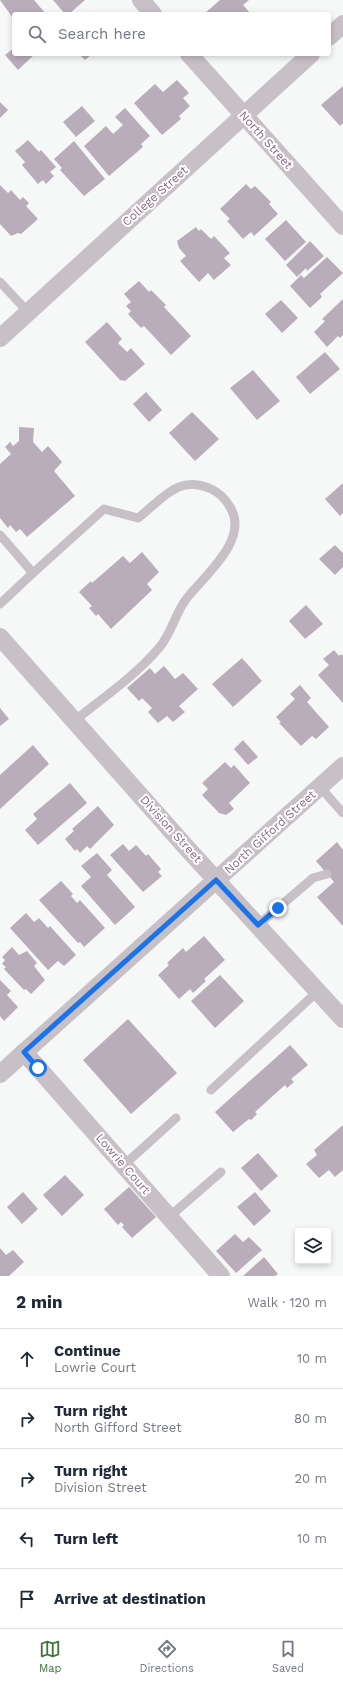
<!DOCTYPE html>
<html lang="en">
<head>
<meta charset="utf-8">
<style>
  :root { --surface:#fff; --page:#f6f6f7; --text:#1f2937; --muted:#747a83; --line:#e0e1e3; --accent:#3c7639 }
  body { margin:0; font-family:"Work Sans",sans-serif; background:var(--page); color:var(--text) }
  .controls { position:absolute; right:12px; bottom:12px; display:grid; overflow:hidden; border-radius:4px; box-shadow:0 2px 6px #0003 }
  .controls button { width:36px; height:36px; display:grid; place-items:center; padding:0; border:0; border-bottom:1px solid var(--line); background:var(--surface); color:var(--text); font:20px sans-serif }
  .stop { position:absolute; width:12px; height:12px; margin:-9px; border:3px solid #1a73e8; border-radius:50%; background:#fff }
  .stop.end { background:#1a73e8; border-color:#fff; box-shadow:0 1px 4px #0008 }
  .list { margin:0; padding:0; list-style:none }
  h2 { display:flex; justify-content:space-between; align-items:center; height:52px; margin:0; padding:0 16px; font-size:17px }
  h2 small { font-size:13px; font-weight:400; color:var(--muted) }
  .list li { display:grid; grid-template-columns:26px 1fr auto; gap:12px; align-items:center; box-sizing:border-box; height:60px; padding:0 16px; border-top:1px solid var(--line) }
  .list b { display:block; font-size:15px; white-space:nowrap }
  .list p { margin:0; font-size:13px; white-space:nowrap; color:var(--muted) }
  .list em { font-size:13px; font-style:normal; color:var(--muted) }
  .icon { flex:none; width:22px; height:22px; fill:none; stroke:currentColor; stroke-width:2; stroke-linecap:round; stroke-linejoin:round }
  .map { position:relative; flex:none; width:343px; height:1276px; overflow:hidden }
  .search { position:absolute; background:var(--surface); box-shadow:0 2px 6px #0003; left:12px; right:12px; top:12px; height:44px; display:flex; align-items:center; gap:10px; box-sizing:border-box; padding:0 14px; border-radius:4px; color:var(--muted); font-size:15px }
  .sheet { height:352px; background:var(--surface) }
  nav { display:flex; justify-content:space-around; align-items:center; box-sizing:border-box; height:56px; border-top:1px solid var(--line); background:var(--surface); font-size:11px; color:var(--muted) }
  nav a { display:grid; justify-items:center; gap:2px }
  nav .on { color:var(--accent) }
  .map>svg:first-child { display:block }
</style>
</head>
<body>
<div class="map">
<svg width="343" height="1276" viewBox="0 0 343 1276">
  <rect width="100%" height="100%" fill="#f6f8f7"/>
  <g fill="#b9adb9">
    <path d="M0 0H34L46 14H14V17H12Z"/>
    <path d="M53 0H85L69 14H65Z"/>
    <path d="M220 0H249L243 5 251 14H204Z"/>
    <path d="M14 48V54H35L18 70 5 55Z"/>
    <path d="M79 54H92L85 60Z"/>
    <path d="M177 80 189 93 183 98 190 106 179 116 181 119 162 135 134 103 155 84 163 92Z"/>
    <path d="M343 86V123L340 126 321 105Z"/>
    <path d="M0 102 8 110 0 118Z"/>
    <path d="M82 106 95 121 76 137 63 122Z"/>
    <path d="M125 108 150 136 141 144 143 147 109 176 84 146 106 126 113 134 123 125 115 117Z"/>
    <path d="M28 140 39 152 41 150 56 167 50 172 54 176 46 184 43 180 38 184 22 165 25 162 15 151Z"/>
    <path d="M74 141 105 179 84 196 60 170 62 168 54 159Z"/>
    <path d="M246 184 251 189 255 186 271 202 269 204 278 214 254 236 251 232 243 239 227 221 230 219 220 209Z"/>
    <path d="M0 185 8 193 11 190 20 200 23 197 29 203 26 206 38 219 21 234 18 233 11 236 0 224Z"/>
    <path d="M286 220 306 242 285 261 265 239Z"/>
    <path d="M196 227 199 231 201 229 211 239 214 236 230 253 224 258 231 265 214 280 208 273 199 282 180 261 186 256 179 248 177 241Z"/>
    <path d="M310 241 324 256 307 271 306 268 297 277 286 265Z"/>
    <path d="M327 257 343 273 320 294 322 297 310 308 290 286 301 275 304 278Z"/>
    <path d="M139 281 149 292 151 290 166 305 164 307 191 336 171 355 144 326 141 328 128 314 131 311 126 306 131 302 124 294Z"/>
    <path d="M343 299V335L340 338 338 336 327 347 314 332 325 321 322 319Z"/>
    <path d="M281 300 298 318 282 333 265 314Z"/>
    <path d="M107 322 122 339 118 343 127 352 131 348 145 364 125 381 120 380 85 342Z"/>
    <path d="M325 352 340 369 310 394 296 377Z"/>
    <path d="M253 370 280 401 257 420 230 388Z"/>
    <path d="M146 392 162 410 149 422 133 404Z"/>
    <path d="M192 412 219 439 195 461 169 433Z"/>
    <path d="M19 427 34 428 33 442 42 452 48 446 62 462 54 471 75 496 27 537 20 529 16 532 10 525 8 528 0 518V464L11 454 5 447 10 442 13 446 19 441Z"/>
    <path d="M343 483V513L340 516 325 499Z"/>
    <path d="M335 545 343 553V567L335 575 319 559Z"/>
    <path d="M142 552 159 572 147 584 152 590 111 629 98 614 96 616 89 608 92 606 79 592 91 581 92 583 123 556 130 563Z"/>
    <path d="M306 605 323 624 305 639 289 621Z"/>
    <path d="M334 650 339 656 341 654 343 656V703L318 675 329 665 323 659Z"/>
    <path d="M242 658 262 681 233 707 212 684Z"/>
    <path d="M164 666 175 679 183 673 198 689 179 706 185 712 173 722 167 716 158 723 148 712 152 708 142 698 139 701 127 688 150 668 155 674Z"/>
    <path d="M300 685 311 698 307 702 329 727 316 739 312 736 301 746 279 723 281 722 276 717 295 699 290 694Z"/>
    <path d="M0 708 9 719 0 726Z"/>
    <path d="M243 740 258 757 248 765 234 749Z"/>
    <path d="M33 745 49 764 0 809V775Z"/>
    <path d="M225 762 231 768 234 765 250 783 229 803 234 809 226 815 219 813 202 795 208 789 202 783Z"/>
    <path d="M70 783 87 803 38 845 25 830 37 819 33 814Z"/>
    <path d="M98 806 114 825 90 849 87 846 80 853 77 849 75 851 65 839 74 831 72 829Z"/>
    <path d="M337 842 343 850V926L317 897 334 882 316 861Z"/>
    <path d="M123 844 129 851 136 845 146 856 148 854 161 869 158 872 162 876 143 892 110 855Z"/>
    <path d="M97 853 112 870 107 875 135 907 115 925 81 886 91 877 81 866Z"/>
    <path d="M61 881 73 894 71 896 77 903 80 900 105 928 84 947 80 942 78 943 39 900Z"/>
    <path d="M26 913 34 922 39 918 48 928 50 926 76 955 64 966 58 961 48 970 10 928Z"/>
    <path d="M204 936 225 960 204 979 206 981 193 993 190 989 179 999 158 975 169 965 167 963 183 948 186 952Z"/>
    <path d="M12 947 19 955 27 951 37 963 34 966 45 980 31 994 26 989 24 990 4 969 6 967 2 964 5 960 2 957Z"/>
    <path d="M220 975 244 1001 215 1028 191 1001Z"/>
    <path d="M0 980 11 991 7 995 18 1007 4 1021 0 1016Z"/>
    <path d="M128 1019 177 1073 131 1114 83 1060Z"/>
    <path d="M290 1045 308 1065 291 1079 294 1082 287 1088 285 1085 255 1112 257 1114 251 1120 249 1119 233 1132 215 1112Z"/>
    <path d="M343 1125V1170L335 1177 329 1170 319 1178 306 1164 317 1155 314 1150Z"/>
    <path d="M258 1153 278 1176 261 1191 241 1168Z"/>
    <path d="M65 1175 84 1195 62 1216 43 1195Z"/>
    <path d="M129 1187 156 1217 132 1238 122 1227 124 1225 121 1222 118 1225 104 1209Z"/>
    <path d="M23 1192 38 1209 22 1224 7 1207Z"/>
    <path d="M255 1192 271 1211 254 1226 237 1207Z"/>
    <path d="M235 1234 243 1242 249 1237 262 1250 236 1273 216 1251Z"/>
    <path d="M0 1248 6 1255 13 1250 24 1262 9 1276H0Z"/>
    <path d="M264 1257 278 1274 275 1276H243Z"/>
  </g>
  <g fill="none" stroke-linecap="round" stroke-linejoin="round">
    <g stroke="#c7c0c7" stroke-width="9">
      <path d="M0 282 28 312"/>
      <path d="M0 535 33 573 0 604"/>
      <path d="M33 573 104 509 138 518C162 500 177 474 211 489 220 493 225 498 230 507 250 539 205 575 187 598 175 613 172 633 159 648 135 676 103 698 74 721"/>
      <path d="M320 787 343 813"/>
      <path d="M258 925 313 878 327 874"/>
      <path d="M211 1090 318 991"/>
      <path d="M124 1165 176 1118"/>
      <path d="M169 1217 221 1172"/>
    </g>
    <g stroke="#c7c0c7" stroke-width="18">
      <path d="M141 0 153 14"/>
      <path d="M329 37 343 24"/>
      <path d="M189 54 343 226"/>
      <path d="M0 338 311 54"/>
      <path d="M0 637 185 846 343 1019"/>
      <path d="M24 1052 221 1276"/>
      <path d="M0 1074 343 766"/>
    </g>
  </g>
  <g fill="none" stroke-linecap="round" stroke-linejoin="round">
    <path stroke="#1a73e8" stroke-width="5" d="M38 1068 24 1052 216 880 258 925 278 908"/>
  </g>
  <g text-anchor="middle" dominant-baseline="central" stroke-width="4" stroke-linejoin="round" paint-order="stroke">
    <g font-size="12" fill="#846a84" stroke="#fff">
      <text transform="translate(266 140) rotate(48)">North Street</text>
      <text transform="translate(155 196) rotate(-42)">College Street</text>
      <text transform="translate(171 829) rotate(48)">Division Street</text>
      <text transform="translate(270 832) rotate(-42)">North Gifford Street</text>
      <text transform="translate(123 1164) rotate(49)">Lowrie Court</text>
    </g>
  </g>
</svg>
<div class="controls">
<button><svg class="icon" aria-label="layers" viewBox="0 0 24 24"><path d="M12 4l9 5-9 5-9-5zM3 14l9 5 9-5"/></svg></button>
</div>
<div class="stop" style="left:38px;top:1068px"></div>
<div class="stop end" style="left:278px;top:908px"></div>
<div class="search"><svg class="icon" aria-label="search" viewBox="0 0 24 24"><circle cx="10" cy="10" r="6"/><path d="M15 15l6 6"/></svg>Search here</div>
</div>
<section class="sheet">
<h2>2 min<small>Walk · 120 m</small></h2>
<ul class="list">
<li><svg class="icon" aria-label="ahead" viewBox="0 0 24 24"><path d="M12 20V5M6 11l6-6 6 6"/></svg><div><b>Continue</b><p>Lowrie Court</p></div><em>10 m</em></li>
<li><svg class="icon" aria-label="right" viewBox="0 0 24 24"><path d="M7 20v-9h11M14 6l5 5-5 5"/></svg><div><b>Turn right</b><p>North Gifford Street</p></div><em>80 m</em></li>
<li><svg class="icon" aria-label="right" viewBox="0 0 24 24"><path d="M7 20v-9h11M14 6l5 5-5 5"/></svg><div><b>Turn right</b><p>Division Street</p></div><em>20 m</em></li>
<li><svg class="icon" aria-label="left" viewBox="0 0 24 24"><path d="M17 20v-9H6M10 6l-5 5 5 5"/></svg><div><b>Turn left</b></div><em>10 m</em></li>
<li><svg class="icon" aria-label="arrive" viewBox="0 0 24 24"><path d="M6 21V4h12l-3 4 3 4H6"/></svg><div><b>Arrive at destination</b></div></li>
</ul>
</section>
<nav>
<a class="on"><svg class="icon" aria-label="map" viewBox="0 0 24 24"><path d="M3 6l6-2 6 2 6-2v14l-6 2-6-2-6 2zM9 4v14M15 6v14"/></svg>Map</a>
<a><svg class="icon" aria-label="directions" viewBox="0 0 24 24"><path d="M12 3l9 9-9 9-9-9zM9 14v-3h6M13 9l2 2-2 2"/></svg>Directions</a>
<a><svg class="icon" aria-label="saved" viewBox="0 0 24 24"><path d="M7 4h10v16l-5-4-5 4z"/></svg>Saved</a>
</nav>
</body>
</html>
